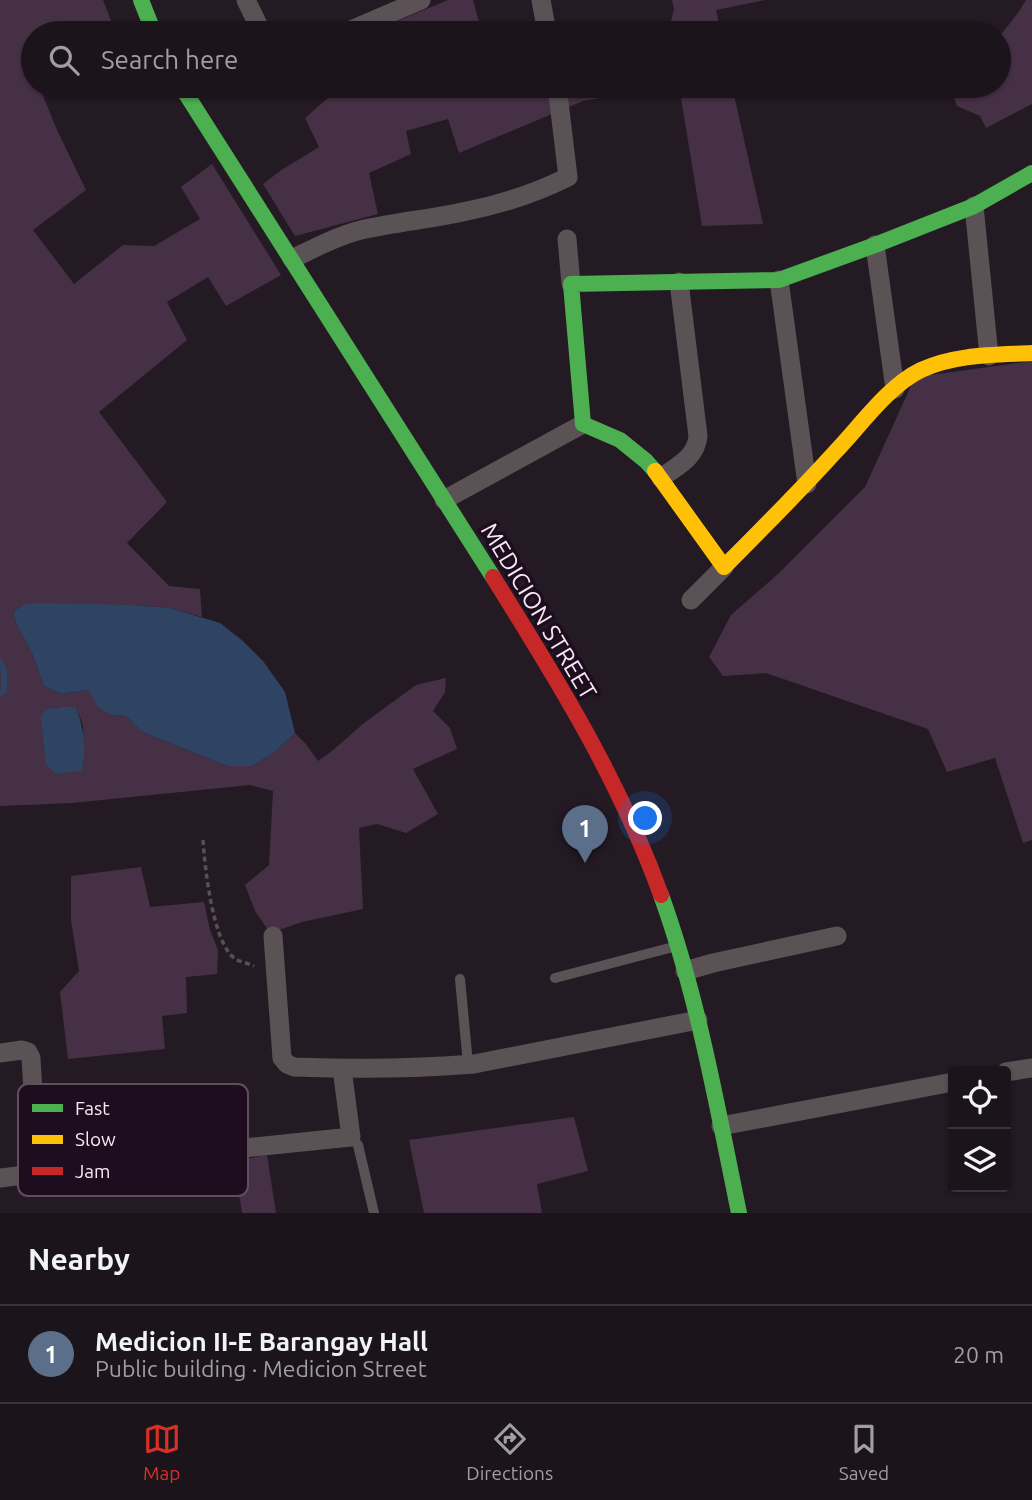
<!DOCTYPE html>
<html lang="en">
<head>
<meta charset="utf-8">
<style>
  :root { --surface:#1b141b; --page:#282128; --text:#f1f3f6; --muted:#a09ea3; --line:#39333a; --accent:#d93025 }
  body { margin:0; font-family:Ubuntu,sans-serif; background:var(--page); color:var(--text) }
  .controls { position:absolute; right:21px; bottom:21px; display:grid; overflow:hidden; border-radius:7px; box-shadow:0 2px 5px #0004 }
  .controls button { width:63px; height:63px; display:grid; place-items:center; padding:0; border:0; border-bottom:2px solid var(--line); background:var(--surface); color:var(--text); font:35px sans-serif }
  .you { position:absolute; left:646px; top:819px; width:24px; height:24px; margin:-18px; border:5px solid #fff; border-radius:50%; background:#1a73e8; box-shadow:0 0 0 10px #1a73e833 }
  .badge { display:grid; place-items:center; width:46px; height:46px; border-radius:50%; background:var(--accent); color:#fff; font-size:23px; font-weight:700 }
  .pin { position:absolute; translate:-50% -58px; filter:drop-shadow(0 2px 4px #0008) }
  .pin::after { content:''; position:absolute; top:37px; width:24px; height:21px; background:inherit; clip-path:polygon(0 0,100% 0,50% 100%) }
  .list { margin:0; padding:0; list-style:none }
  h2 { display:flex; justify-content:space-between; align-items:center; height:91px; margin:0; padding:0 28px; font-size:30px }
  h2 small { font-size:23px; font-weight:400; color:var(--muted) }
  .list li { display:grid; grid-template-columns:46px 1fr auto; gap:21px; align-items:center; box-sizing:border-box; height:98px; padding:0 28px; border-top:2px solid var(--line) }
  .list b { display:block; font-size:26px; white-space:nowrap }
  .list p { margin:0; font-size:23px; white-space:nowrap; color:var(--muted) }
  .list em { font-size:23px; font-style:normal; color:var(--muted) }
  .icon { flex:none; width:38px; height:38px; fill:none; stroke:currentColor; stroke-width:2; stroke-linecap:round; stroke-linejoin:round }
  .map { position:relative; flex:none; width:1032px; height:1213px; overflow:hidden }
  .search { position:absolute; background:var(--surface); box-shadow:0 2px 5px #0004; left:21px; right:21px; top:21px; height:77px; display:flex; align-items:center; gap:18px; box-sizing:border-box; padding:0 24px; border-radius:38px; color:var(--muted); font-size:26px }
  .sheet { height:189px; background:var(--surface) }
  nav { display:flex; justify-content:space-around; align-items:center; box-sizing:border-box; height:98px; border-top:2px solid var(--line); background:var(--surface); font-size:19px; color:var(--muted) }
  nav a { display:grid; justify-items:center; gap:4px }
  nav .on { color:var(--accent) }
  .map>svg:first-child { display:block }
</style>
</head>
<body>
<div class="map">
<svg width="1032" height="1213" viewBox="0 0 1032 1213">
  <rect width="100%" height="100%" fill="#241a24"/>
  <g fill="#463045" fill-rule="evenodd">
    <path d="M0 0H103L113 26 95 33H33V57L28 59 33 72V86H39L57 130 86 190 33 230 74 284 123 245 154 246 200 219 181 187 212 164 281 275 226 306 208 277 167 302 187 340 99 412 167 502 127 543 169 586 200 589 202 617 170 608 133 605H23L13 612 16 623 32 653 44 686 61 694 88 690 112 715 126 716 142 732 227 766H252L276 751 295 733 306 744 318 761 332 751 364 723 416 685 446 678 445 692 433 711 450 728 457 749 413 769 438 814 406 833 377 824 359 828 363 909 302 922 270 933 255 911 245 885 269 865 273 791 250 785 72 803 0 806ZM61 707H76L83 725 84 762 47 709Z"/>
    <path d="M448 0H473L482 33H380L378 29Z"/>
    <path d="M672 0H765L716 10 721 33H645L669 29 674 9Z"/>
    <path d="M1026 0H1032V104L986 128 980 116 957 106 952 92 954 86H999V37L1018 13Z"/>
    <path d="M347 86H671L583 101 459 153 448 119 406 131 411 154 369 173 378 214 295 236 263 184 280 171 319 147 305 118 337 90Z"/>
    <path d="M679 86H732L763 224 702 226Z"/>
    <path d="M1032 361V840L1023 843 995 758 947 772 928 729 766 673 723 676 709 657 731 615 779 573 865 487 915 377Z"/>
    <path d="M141 867 150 907 204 902 210 930 218 950 217 974 186 977 187 1013 162 1016 165 1049 68 1059 60 992 79 971 71 920V876Z"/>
    <path d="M574 1117 588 1171 537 1184 542 1213H424L409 1140Z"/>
    <path d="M267 1155 276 1213H242L234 1161Z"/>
  </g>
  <g fill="#2f4362">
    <path d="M36 603 133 605 170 608 220 623 243 641 263 661 285 692 295 733 276 751 252 766H227L142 732 126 716 112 715 98 707 88 690 61 694 44 686 32 653 16 623 13 612 23 605Z"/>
    <path d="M61 707H76C83 726 88 751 81 771L56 774 46 764 41 717 46 709Z"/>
  </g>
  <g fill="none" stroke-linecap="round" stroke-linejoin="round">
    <path stroke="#2f4362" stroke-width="6" d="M0 662 4 671V690L0 693"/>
    <path stroke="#585054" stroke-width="3.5" stroke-dasharray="5 3.5" stroke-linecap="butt" d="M203 840C205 867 212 940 234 958 239 962 248 963 254 966"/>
    <g stroke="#5b5255" stroke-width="10">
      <path d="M555 978 677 946"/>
      <path d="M460 979 468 1064"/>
      <path d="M351 1137 358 1145 374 1213"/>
    </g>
    <g stroke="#5b5255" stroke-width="19">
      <path d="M246 0 262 33"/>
      <path d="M541 0 547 33"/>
      <path d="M344 33 421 0"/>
      <path d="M974 206 989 356"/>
      <path d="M567 239 571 284"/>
      <path d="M875 245 895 389"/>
      <path d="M292 259C315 248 337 236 361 230 396 222 432 219 467 211 502 204 536 193 568 177L557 86"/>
      <path d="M779 280 807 484"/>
      <path d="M661 478C677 466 696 458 698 436L679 282"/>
      <path d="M444 500 583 424"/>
      <path d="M691 600 724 567"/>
      <path d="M273 936 282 1058 287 1064 294 1067C354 1069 414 1069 474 1064L698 1020"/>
      <path d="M685 971 713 963 837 936"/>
      <path d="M0 1053 22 1050 28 1052 31 1058 38 1173"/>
      <path d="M1006 1072 1032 1068"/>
      <path d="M721 1126 953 1082"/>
      <path d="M0 1178 215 1151 351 1137 342 1069"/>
    </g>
    <g stroke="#4caf50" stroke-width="16">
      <path d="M141 0 154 33"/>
      <path d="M181 86 493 577"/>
      <path d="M655 471 646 461 620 440 583 424 571 284 779 280 875 245 974 206 1032 173"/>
      <path d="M661 895C698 997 717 1106 739 1213"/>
    </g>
    <path stroke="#ffc107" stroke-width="16" d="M655 471 724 567C762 529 800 491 836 451 861 425 888 386 921 370 955 354 995 355 1032 353"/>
    <path stroke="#c62828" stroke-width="16" d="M493 577C558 681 619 779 661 895"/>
  </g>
  <g text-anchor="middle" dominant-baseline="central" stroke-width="7" stroke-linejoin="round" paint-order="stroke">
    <g font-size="24" fill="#f5e9f4" stroke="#1e0d1e">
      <text transform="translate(539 611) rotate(59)">MEDICION STREET</text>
    </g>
  </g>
  <rect x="18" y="1084" width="230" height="112" rx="10" fill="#1e0d1e" stroke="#5e4f5e" stroke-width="2"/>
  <rect x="32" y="1104" width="31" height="8" fill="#4caf50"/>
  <rect x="32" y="1135" width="31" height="9" fill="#ffc107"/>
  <rect x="32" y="1167" width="31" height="8" fill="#c62828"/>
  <g font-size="19" fill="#f5e9f4">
    <text x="75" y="1115">Fast</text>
    <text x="75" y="1146">Slow</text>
    <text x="75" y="1178">Jam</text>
  </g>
</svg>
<div class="controls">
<button><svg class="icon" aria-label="locate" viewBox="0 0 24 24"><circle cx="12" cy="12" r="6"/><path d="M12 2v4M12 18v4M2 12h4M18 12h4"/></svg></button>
<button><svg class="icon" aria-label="layers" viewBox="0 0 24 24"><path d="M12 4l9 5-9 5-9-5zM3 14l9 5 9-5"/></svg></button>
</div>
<div class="you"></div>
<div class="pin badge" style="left:585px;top:863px;background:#5c6f8a">1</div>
<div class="search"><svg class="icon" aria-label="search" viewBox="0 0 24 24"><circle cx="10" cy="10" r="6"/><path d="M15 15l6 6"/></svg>Search here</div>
</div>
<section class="sheet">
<h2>Nearby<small></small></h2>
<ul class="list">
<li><span class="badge" style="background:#5c6f8a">1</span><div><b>Medicion II-E Barangay Hall</b><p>Public building · Medicion Street</p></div><em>20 m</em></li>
</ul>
</section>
<nav>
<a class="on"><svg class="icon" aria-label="map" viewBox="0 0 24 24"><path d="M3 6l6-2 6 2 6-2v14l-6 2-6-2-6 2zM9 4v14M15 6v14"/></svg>Map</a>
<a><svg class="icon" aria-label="directions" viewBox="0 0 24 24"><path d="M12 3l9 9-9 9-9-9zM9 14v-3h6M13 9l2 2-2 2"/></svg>Directions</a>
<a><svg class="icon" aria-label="saved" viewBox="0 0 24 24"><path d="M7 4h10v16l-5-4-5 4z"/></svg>Saved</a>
</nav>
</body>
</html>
